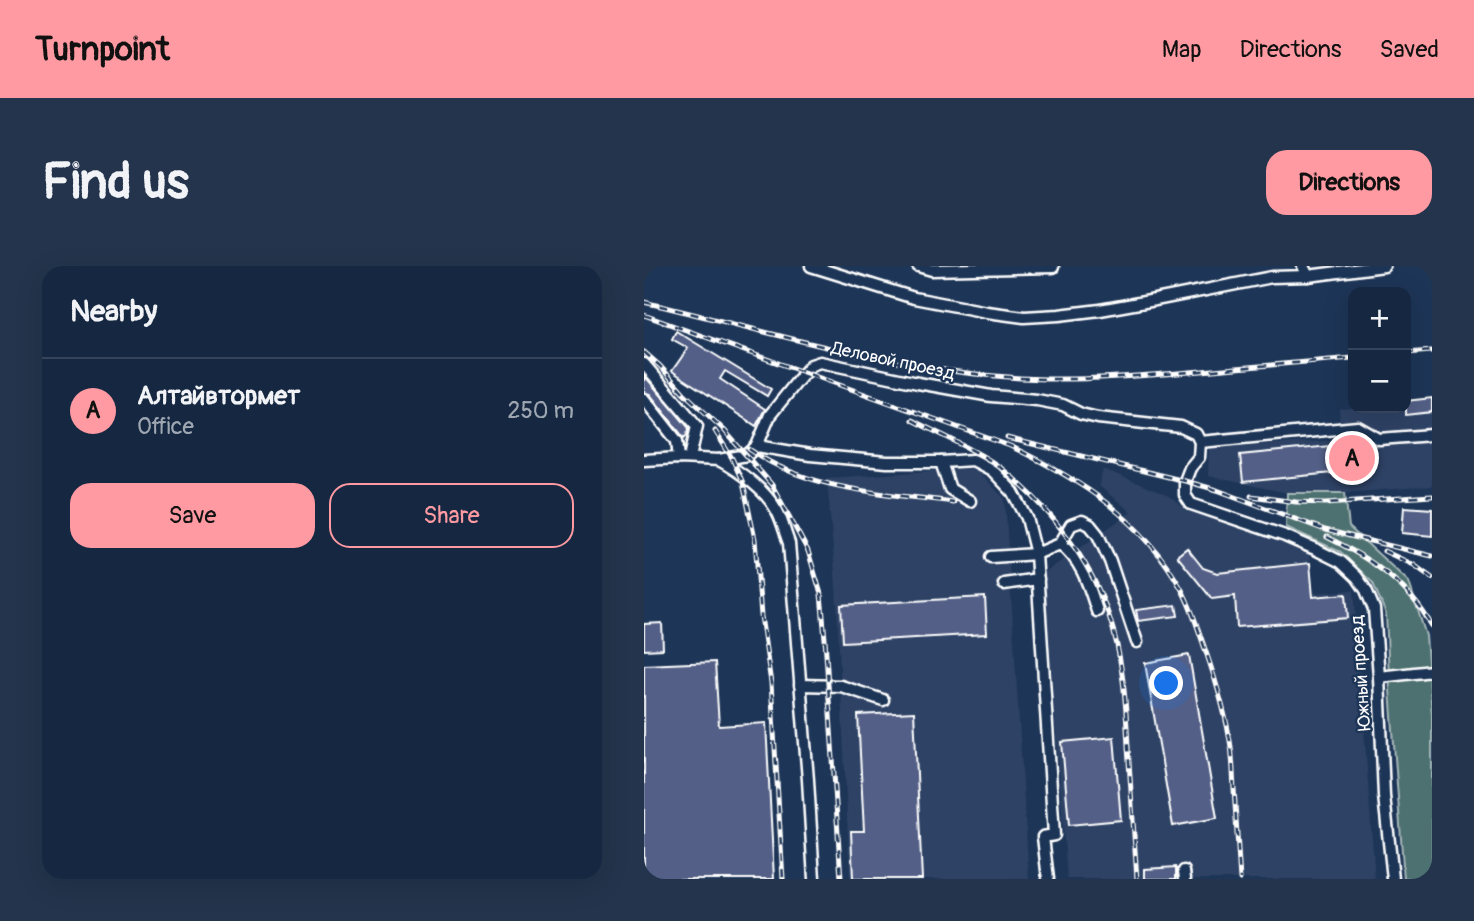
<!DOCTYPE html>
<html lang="en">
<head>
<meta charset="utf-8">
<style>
  :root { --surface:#162841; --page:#23344c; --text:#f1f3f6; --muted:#9ea6b1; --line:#35445a; --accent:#ff9aa2 }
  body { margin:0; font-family:Pangolin,sans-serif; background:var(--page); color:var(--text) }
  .controls { position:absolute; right:21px; top:21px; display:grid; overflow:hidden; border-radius:14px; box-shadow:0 7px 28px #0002 }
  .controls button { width:63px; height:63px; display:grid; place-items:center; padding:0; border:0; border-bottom:2px solid var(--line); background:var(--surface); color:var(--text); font:35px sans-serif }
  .you { position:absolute; left:523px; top:418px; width:24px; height:24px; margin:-18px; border:5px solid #fff; border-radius:50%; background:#1a73e8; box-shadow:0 0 0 10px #1a73e833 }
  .badge { display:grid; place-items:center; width:46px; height:46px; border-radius:50%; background:var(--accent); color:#111; font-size:23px; font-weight:700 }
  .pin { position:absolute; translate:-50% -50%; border:4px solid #fff; box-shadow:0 2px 7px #0006 }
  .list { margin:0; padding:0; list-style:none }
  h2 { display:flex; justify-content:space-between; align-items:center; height:91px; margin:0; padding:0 28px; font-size:30px }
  h2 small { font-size:23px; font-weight:400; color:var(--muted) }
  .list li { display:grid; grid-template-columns:46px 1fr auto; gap:21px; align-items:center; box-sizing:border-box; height:105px; padding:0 28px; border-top:2px solid var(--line) }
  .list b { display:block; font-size:26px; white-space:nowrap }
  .list p { margin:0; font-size:23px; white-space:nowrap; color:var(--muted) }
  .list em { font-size:23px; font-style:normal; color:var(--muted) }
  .actions { display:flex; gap:14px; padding:21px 28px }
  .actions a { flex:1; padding:16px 0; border:2px solid var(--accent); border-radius:21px; text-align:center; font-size:24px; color:var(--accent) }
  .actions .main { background:var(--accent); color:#111 }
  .map { position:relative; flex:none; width:788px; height:613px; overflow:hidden; border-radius:21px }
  header { display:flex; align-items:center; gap:42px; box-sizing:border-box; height:98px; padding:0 35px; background:var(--accent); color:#111 }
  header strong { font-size:33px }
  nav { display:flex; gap:38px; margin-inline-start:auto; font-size:24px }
  .intro { display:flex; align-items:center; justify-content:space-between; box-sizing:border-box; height:168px; padding:0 42px }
  h1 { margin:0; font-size:49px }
  .button { padding:18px 32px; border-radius:21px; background:var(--accent); color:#111; font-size:24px; font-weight:700 }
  main { display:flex; gap:42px; padding:0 42px }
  aside { flex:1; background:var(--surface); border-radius:21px; box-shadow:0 7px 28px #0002 }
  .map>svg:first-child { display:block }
</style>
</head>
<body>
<header>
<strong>Turnpoint</strong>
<nav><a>Map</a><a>Directions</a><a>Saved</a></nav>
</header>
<div class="intro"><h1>Find us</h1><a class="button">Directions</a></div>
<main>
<aside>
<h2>Nearby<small></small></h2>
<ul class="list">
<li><span class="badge">A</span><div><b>Алтайвтормет</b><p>Office</p></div><em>250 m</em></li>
</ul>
<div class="actions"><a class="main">Save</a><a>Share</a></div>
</aside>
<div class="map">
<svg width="788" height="613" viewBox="0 0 788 613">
  <rect width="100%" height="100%" fill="#1d3557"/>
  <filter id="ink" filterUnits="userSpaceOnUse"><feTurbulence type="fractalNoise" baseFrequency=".0143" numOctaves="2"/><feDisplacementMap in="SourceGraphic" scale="14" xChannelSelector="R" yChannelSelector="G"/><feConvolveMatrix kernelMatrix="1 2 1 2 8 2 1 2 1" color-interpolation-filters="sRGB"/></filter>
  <g filter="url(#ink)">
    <g fill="#2d4265">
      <path d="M788 132V220L701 227H643L564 210 565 182 697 174 695 143 709 142H762V135Z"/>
      <path d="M331 202 361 233 385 613H206L192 320 183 212Z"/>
      <path d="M459 203 525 230 543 244 665 285 669 327 710 324 731 613H423L400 307 487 246 455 220Z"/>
    </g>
    <path fill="#4e6f70" stroke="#a6b7b8" stroke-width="2" d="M643 227H701L705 261 765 316 782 370 788 449V613H760L745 410 742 348 729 317 697 286 642 261Z"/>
    <g fill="#525f86" stroke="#fff" stroke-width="2">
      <path d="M32 65 127 123 123 130 81 105 76 113 121 143 112 160 28 105 44 82 28 73Z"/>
      <path d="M0 109 45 162 43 169 40 172 6 128 0 126Z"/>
      <path d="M788 132V146L762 149V135Z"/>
      <path d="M716 177 718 204 599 216 596 189Z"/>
      <path d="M760 241 788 243V270L758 267Z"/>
      <path d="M543 282 559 302 573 307 666 297 669 331 702 328 704 352 593 361 591 330 568 333 533 290Z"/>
      <path d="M341 331 343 368 199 376 197 339Z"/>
      <path d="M532 339 534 350 494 355 492 344Z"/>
      <path d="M18 357 19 383 0 384V358Z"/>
      <path d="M545 389 573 552 529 560 501 397Z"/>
      <path d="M71 396 75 460 122 457 130 613H0V399Z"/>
      <path d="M270 446 278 613H209L207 565H220L214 449Z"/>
      <path d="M470 471 477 554 425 559 418 476Z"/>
      <path d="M532 601V613H501V603Z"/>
    </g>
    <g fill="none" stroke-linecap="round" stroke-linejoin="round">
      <defs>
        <g id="minor">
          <path d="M167 0 270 32 343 46 380 51 415 49 456 44 506 35 628 11 664 10 659 0"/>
          <path d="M274 0 288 4 409 1"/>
          <path d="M664 10 740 0"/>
          <path d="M0 98 53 160 46 192"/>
          <path d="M0 133 33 175 35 192"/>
          <path d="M556 176 714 161 735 173 788 169"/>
          <path d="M113 180 166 189 243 196H297L329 194 348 204 369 226 383 252 392 288 410 569 399 571 404 613"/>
          <path d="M0 194 35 192 75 194 103 189 113 180 126 149 160 107 167 99 176 96 274 117 347 130 393 134 419 139 437 148 454 152 537 161 552 168 556 176 555 191 546 202 541 215V229L547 238 641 270 671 283 697 296 713 311 722 324 730 343 735 411 740 530 749 613"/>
          <path d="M75 194C95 205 122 224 133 245 138 254 141 267 145 277L164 514 170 613"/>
          <path d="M297 196 306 223 326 235"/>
          <path d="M416 278C438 294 445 320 453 345"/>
          <path d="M347 291 392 288 416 278 427 259 438 255 446 259 454 269 466 295 493 376"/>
          <path d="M360 318 394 313"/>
          <path d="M735 411 788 405"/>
          <path d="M156 419 197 420 239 434"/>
          <path d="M540 605 541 613"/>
        </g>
      </defs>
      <use href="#minor" stroke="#fff" stroke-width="15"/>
      <use href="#minor" stroke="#1d3557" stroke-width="10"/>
      <defs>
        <g id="rail">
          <path d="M0 36C120 64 240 102 364 111 421 116 478 111 534 107 593 102 651 97 709 92"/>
          <path d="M0 49 366 180C437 214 499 253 538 324 548 343 554 363 561 383 572 415 582 447 587 481 589 495 589 509 590 523 592 553 594 583 596 613"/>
          <path d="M0 86 16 100 40 127 80 164 128 219 164 285 177 328 181 373 197 613"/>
          <path d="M762 87 788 85"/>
          <path d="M268 154C295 168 333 184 357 202 404 239 446 293 465 350 479 392 482 437 484 481 487 525 490 569 493 613"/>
          <path d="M71 165 88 192 99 217 111 273 117 350 127 417 139 613"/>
          <path d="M363 172 541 215 573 224 681 264 788 290"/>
          <path d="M105 183C164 225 240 227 309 236"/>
          <path d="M607 230 652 236 682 237 788 230"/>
          <path d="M683 271C725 292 764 317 788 360"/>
          <path d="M740 285 770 299 788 312"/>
        </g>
      </defs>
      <use href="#rail" stroke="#fff" stroke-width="5"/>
      <use href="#rail" stroke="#1d3557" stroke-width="2.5" stroke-dasharray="8" stroke-linecap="butt"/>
    </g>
  </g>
  <g text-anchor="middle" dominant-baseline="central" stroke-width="5" stroke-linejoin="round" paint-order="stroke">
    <g font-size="18" fill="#fff" stroke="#1d3557">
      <text transform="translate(249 95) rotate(12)">Деловой проезд</text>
      <text transform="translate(717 407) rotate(-94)">Южный проезд</text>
    </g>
  </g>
</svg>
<div class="controls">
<button>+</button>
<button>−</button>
</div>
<div class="you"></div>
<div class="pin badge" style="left:708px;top:192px">A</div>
</div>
</main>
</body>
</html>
